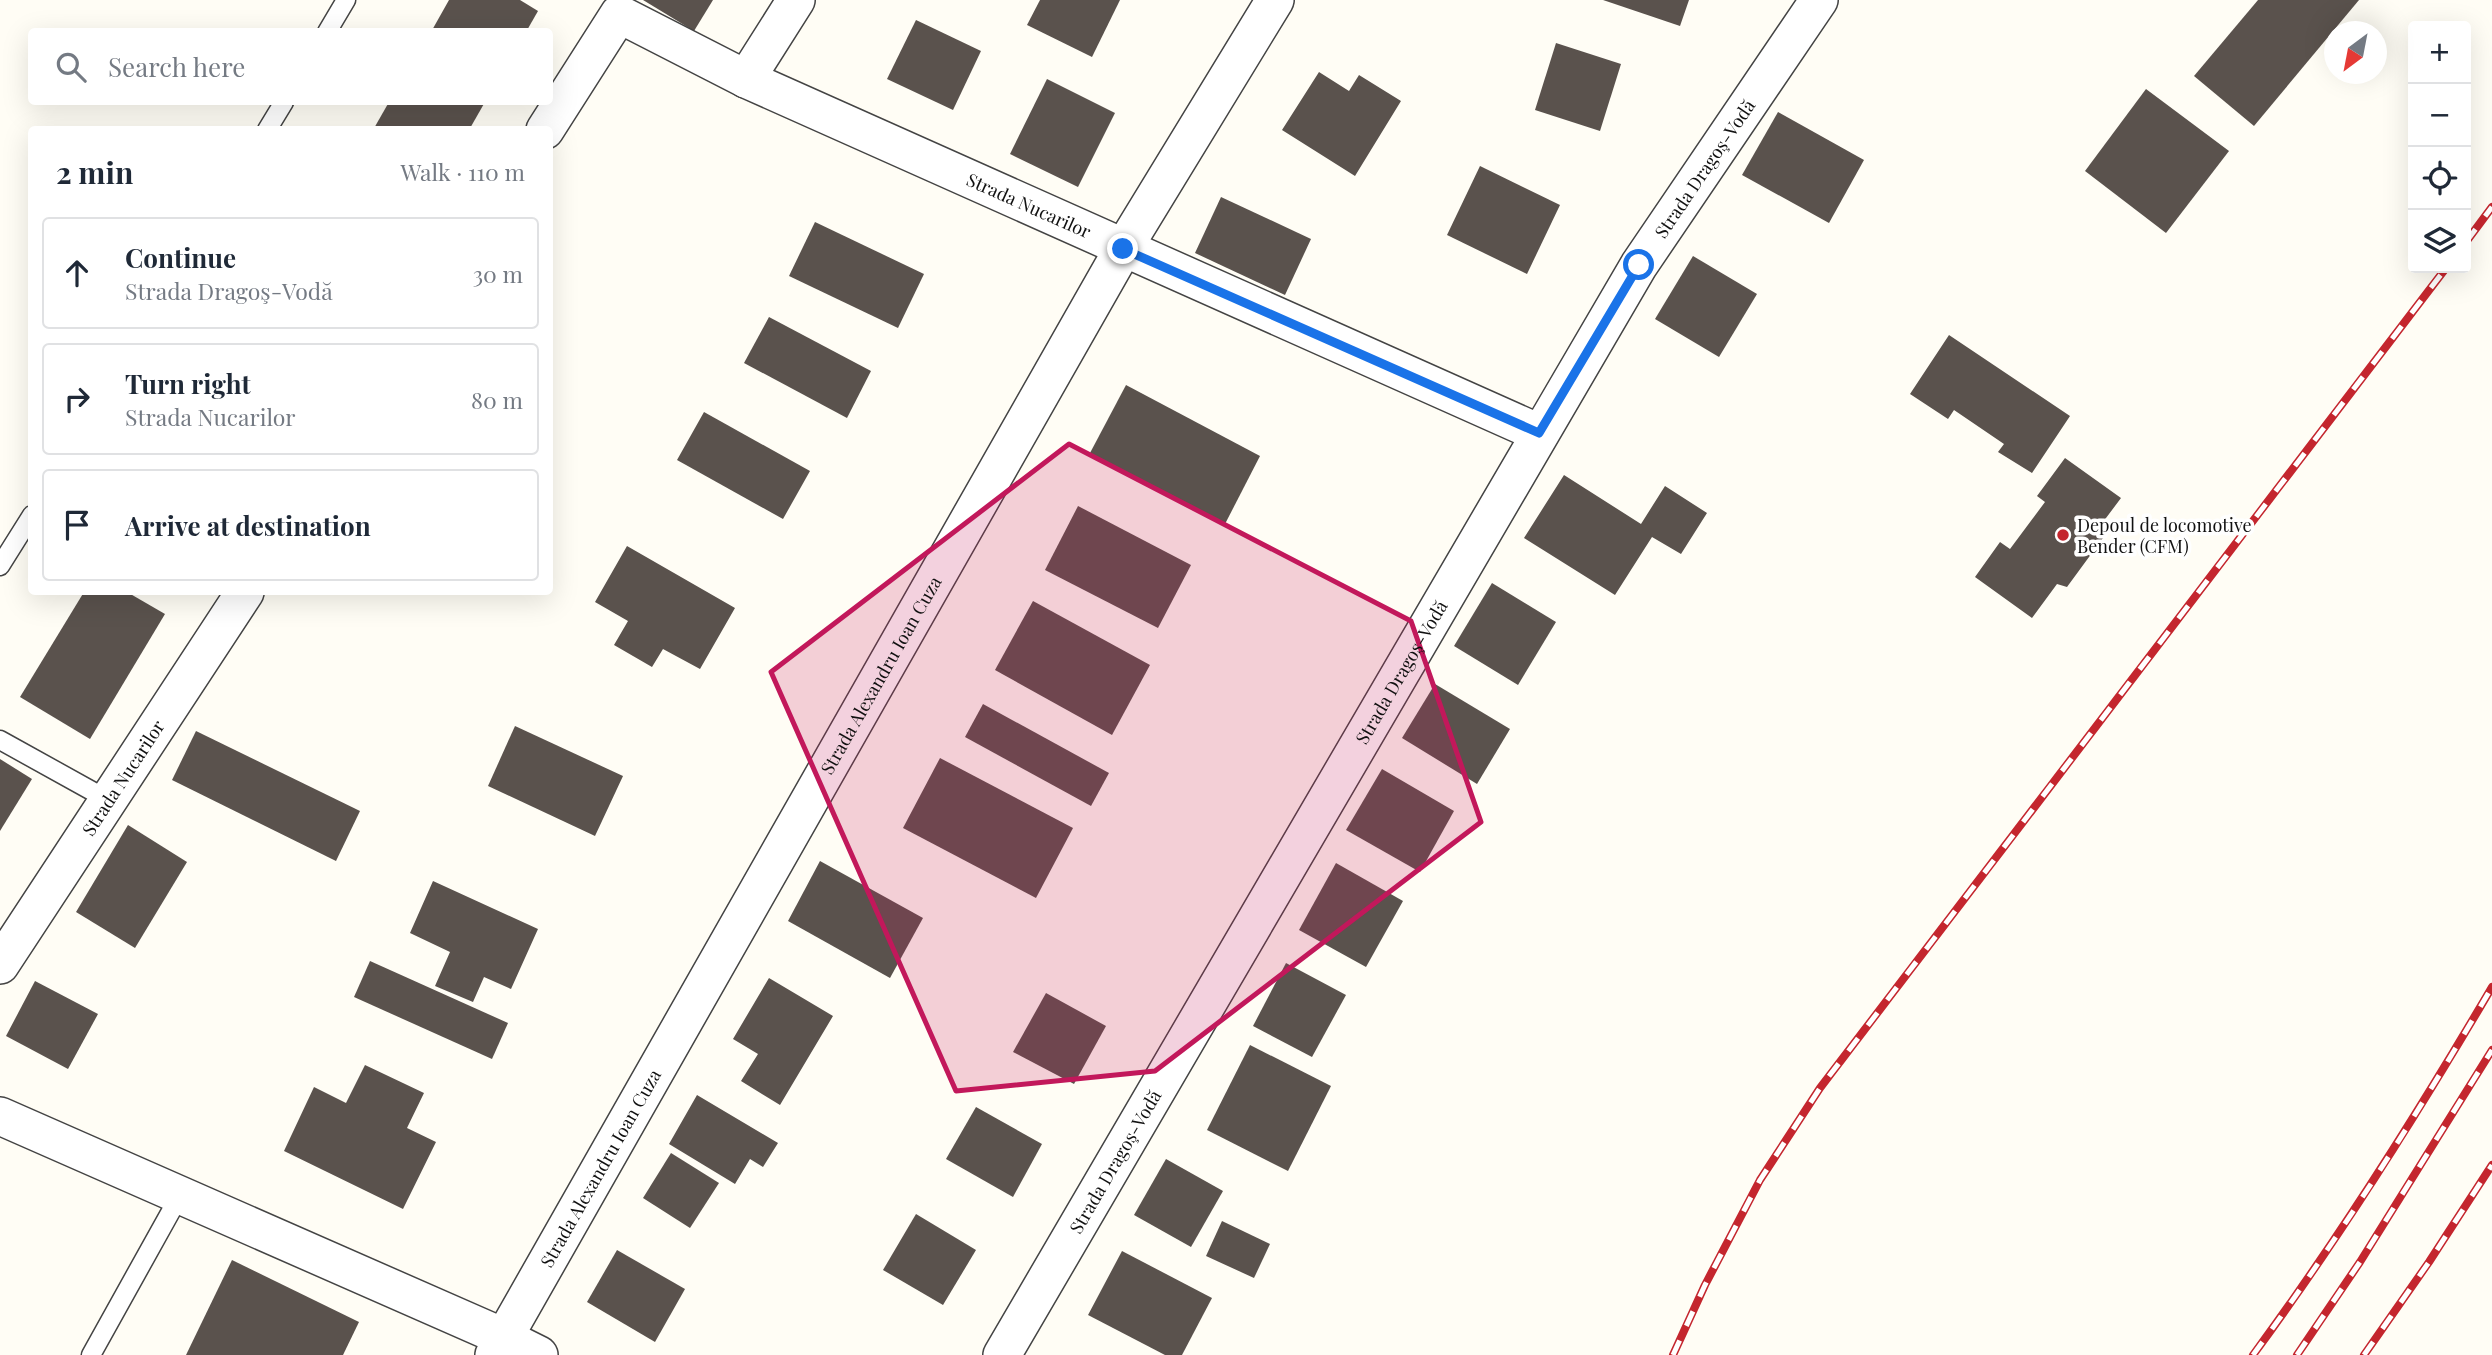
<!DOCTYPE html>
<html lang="en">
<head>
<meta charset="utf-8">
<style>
  :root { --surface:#fff; --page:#f6f6f7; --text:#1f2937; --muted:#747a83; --line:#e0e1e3 }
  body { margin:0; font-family:"Playfair Display",serif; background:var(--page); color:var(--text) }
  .controls { position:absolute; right:21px; top:21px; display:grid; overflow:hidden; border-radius:7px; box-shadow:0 7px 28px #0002 }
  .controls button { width:63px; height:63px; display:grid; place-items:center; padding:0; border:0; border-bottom:2px solid var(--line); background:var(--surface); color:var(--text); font:35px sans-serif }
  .compass { position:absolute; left:2324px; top:21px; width:63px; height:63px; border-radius:50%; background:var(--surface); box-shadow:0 7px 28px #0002; rotate:212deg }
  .stop { position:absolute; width:21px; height:21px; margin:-16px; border:5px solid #1a73e8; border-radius:50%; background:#fff }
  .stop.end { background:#1a73e8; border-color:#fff; box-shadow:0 2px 7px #0008 }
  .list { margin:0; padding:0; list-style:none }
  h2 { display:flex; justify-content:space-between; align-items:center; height:91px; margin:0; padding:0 28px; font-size:30px }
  h2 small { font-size:23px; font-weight:400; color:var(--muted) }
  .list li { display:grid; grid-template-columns:46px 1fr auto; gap:21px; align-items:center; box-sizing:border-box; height:112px; margin:0 14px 14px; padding:0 14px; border:2px solid var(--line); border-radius:7px }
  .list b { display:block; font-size:26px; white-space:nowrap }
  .list p { margin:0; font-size:23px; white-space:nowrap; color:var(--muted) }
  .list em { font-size:23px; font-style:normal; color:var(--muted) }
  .icon { flex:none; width:38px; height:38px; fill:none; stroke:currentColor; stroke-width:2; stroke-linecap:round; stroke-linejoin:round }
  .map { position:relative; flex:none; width:2492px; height:1355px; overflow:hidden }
  .search { position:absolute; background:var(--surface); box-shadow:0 7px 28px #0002; left:28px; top:28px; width:525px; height:77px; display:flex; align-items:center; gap:18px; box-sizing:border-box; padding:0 24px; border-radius:7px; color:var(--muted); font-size:26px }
  .panel { position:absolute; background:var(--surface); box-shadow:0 7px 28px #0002; left:28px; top:126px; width:525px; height:469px; border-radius:7px }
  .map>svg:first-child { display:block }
</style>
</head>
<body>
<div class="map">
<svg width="2492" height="1355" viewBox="0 0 2492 1355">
  <rect width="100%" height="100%" fill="#fffdf5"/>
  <g fill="#5a524d">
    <path d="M449 0H520L538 11 526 32H431Z"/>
    <path d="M643 0H713L694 31Z"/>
    <path d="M1040 0H1120L1092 57 1027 25Z"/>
    <path d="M1603 0H1689L1680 26Z"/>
    <path d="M2258 0H2359L2254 126 2194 76Z"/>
    <path d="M916 20 981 51 953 110 887 79Z"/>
    <path d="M1556 43 1621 64 1600 131 1535 110Z"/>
    <path d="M1319 72 1349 91 1359 75 1401 101 1355 176 1282 130Z"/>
    <path d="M1047 79 1115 113 1078 187 1010 154Z"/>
    <path d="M2146 89 2229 151 2166 233 2085 171Z"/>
    <path d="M389 102H485L469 130H373Z"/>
    <path d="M1778 112 1864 160 1829 223 1742 175Z"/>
    <path d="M1480 166 1560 205 1527 274 1447 235Z"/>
    <path d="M1221 197 1311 239 1285 295 1195 253Z"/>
    <path d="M815 222 924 274 898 328 789 276Z"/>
    <path d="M1693 256 1757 294 1719 357 1655 319Z"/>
    <path d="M769 317 871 371 847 418 744 363Z"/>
    <path d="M1949 335 2070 416 2032 473 1998 452 2004 444 1954 410 1948 419 1910 394Z"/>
    <path d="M1126 385 1260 456 1225 524 1090 453Z"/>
    <path d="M704 412 810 471 783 519 677 460Z"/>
    <path d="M2065 458 2121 498 2103 522 2111 527 2067 587 2057 584 2032 618 1975 577 2000 542 2010 549 2045 502 2037 496Z"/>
    <path d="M1564 475 1641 524 1665 486 1707 513 1681 554 1652 537 1615 595 1524 538Z"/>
    <path d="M1078 506 1191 565 1158 628 1045 570Z"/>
    <path d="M627 546 735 608 700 669 663 649 652 667 614 645 628 621 595 602Z"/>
    <path d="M1492 583 1556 622 1518 685 1454 646Z"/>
    <path d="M84 592H127L165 614 90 739 20 697Z"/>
    <path d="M1033 601 1150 665 1112 735 995 670Z"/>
    <path d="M1435 684 1510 729 1477 784 1402 738Z"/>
    <path d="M983 704 1109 773 1091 806 965 737Z"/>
    <path d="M515 726 623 776 595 836 488 786Z"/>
    <path d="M196 731 360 811 336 861 172 780Z"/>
    <path d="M940 758 1073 828 1036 898 903 828Z"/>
    <path d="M0 759 32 779 0 831Z"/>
    <path d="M1382 769 1454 811 1420 872 1346 830Z"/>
    <path d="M128 825 187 862 135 948 76 912Z"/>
    <path d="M820 861 923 918 890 978 788 921Z"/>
    <path d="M1336 863 1403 901 1366 967 1299 930Z"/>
    <path d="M433 881 538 929 511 989 484 977 473 1002 435 986 450 952 410 933Z"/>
    <path d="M370 961 508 1023 492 1059 354 997Z"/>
    <path d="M1286 963 1346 995 1312 1057 1253 1026Z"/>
    <path d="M769 978 833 1016 780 1105 741 1081 758 1054 733 1039Z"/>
    <path d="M35 981 98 1014 68 1069 6 1036Z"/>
    <path d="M1046 993 1106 1026 1074 1084 1013 1052Z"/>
    <path d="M1250 1045 1331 1086 1288 1171 1207 1130Z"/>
    <path d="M365 1065 424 1093 407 1128 436 1142 403 1209 284 1151 314 1087 346 1103Z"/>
    <path d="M697 1095 778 1143 763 1167 750 1159 735 1184 669 1144Z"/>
    <path d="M976 1107 1042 1144 1013 1197 946 1159Z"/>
    <path d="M671 1153 719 1183 690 1228 643 1198Z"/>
    <path d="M1166 1159 1223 1191 1191 1247 1134 1215Z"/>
    <path d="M916 1214 976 1250 943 1305 883 1270Z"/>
    <path d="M1222 1221 1270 1244 1254 1278 1206 1256Z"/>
    <path d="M617 1250 685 1289 655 1342 587 1302Z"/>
    <path d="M1122 1251 1212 1298 1182 1355H1165L1088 1315Z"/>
    <path d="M232 1260 359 1322 343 1355H186Z"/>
  </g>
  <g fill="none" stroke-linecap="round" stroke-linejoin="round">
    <defs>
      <g id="service">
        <path d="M327 32 346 0"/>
        <path d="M267 130 284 102"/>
        <path d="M0 566 32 515"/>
        <path d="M0 740 110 801"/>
        <path d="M91 1355 180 1195"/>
      </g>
      <g id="minor">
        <path d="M746 79 796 0"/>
        <path id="s1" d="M545 130 619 14 746 79 1539 433"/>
        <path id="s2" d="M0 965 245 592"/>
        <path d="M0 1116 503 1337 539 1355"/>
        <path id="s3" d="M494 1355 1123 249 1275 0"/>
        <path id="s4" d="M1002 1355 1639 265 1819 0"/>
      </g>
    </defs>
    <use href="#service" stroke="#444" stroke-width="21"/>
    <use href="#minor" stroke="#444" stroke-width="40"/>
    <use href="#service" stroke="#fff" stroke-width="18"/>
    <use href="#minor" stroke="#fff" stroke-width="37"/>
    <defs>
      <g id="rail">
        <path d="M2466 242 2492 207"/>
        <path d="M1673 1355 1705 1285 1760 1180 1820 1088 2446 268"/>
        <path d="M2253 1355C2340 1237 2418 1113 2492 987"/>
        <path d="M2297 1355 2360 1262 2492 1050"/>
        <path d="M2364 1355 2429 1262 2492 1165"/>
      </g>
    </defs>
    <use href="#rail" stroke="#c4262e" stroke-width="8"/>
    <use href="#rail" stroke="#fff" stroke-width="5" stroke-dasharray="16" stroke-linecap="butt"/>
  </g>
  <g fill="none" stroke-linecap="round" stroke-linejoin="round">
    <path stroke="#1a73e8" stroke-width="9" d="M1123 249 1539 433 1639 265"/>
  </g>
  <path fill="#c2185b" fill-opacity="0.2" stroke="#c2185b" stroke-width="5" stroke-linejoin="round" d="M1069 444 1411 621 1481 822 1155 1071 956 1091 771 672Z"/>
  <circle fill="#c4262e" stroke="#fff" stroke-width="2.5" cx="2063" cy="535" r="7"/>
  <g text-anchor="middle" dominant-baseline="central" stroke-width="7" stroke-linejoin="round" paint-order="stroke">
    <g font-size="18" fill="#111" stroke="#fff">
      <text stroke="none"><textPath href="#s4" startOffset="1379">Strada Dragoş-Vodă</textPath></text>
      <text stroke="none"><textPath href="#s1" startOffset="590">Strada Nucarilor</textPath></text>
      <text stroke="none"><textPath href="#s4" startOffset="791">Strada Dragoş-Vodă</textPath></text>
      <text stroke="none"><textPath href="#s3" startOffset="782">Strada Alexandru Ioan Cuza</textPath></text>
      <text stroke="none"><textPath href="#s2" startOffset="224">Strada Nucarilor</textPath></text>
      <text stroke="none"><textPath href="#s4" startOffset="224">Strada Dragoş-Vodă</textPath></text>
      <text stroke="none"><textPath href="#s3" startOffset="215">Strada Alexandru Ioan Cuza</textPath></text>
    </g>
    <g font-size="18" fill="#111" stroke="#fff" text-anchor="start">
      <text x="2077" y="525">Depoul de locomotive<tspan x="2077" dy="21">Bender (CFM)</tspan></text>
    </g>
  </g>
</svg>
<div class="controls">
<button>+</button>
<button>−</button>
<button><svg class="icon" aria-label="locate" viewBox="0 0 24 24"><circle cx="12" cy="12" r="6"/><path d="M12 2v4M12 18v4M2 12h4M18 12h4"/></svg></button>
<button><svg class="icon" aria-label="layers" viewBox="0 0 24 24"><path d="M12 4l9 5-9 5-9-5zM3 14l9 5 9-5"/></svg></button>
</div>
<svg class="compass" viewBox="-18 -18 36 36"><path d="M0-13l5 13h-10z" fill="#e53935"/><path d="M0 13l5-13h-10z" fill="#747a83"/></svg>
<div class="stop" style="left:1639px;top:265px"></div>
<div class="stop end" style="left:1123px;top:249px"></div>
<div class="search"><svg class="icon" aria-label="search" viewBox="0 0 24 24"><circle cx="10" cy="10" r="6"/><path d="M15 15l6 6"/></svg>Search here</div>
<section class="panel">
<h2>2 min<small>Walk · 110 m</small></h2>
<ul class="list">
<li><svg class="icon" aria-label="ahead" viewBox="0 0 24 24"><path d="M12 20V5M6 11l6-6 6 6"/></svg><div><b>Continue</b><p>Strada Dragoş-Vodă</p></div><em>30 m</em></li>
<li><svg class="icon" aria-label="right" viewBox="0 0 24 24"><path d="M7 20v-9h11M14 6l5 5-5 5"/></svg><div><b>Turn right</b><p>Strada Nucarilor</p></div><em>80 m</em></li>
<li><svg class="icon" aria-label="arrive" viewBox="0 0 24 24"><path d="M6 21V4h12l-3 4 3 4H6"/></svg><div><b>Arrive at destination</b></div></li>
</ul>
</section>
</div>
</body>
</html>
